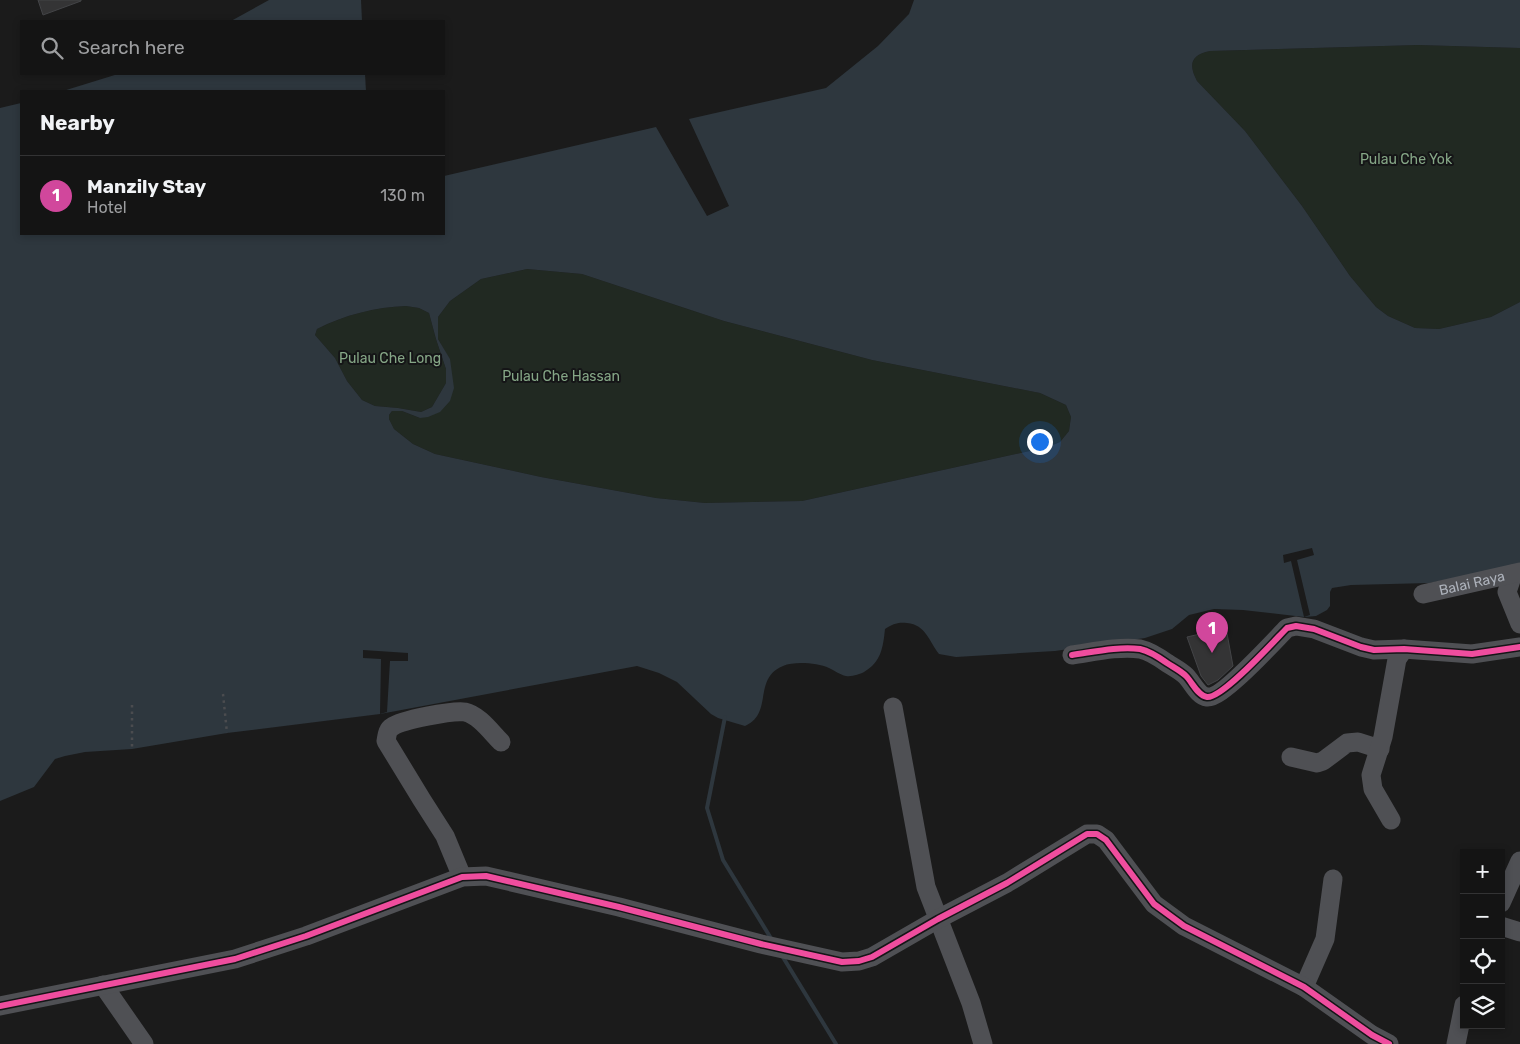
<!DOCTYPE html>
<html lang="en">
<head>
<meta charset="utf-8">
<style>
  :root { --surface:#141414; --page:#212122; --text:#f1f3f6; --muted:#9d9ea0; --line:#333334; --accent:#7a7d83 }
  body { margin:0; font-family:Rubik,sans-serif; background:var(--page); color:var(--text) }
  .controls { position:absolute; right:15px; bottom:15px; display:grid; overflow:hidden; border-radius:0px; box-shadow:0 2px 8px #0003 }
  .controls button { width:45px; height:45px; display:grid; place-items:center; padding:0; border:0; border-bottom:1px solid var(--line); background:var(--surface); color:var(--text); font:25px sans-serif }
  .you { position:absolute; left:1039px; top:441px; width:18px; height:18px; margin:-12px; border:4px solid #fff; border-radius:50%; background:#1a73e8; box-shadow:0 0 0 8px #1a73e833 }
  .badge { display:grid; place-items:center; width:32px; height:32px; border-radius:50%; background:var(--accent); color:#fff; font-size:16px; font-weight:700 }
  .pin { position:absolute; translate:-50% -41px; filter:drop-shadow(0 1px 2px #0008) }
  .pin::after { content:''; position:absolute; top:26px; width:18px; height:15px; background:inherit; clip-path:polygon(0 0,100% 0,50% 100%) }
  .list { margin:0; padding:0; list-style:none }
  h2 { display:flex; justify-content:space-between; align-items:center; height:65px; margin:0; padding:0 20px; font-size:21px }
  h2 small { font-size:16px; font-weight:400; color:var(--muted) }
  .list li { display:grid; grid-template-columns:32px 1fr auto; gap:15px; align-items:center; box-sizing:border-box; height:80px; padding:0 20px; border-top:1px solid var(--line) }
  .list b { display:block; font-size:19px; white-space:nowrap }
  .list p { margin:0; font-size:16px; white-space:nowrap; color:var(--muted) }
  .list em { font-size:16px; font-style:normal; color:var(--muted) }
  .icon { flex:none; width:28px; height:28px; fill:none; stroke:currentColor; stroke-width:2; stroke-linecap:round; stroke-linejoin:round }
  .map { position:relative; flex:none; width:1520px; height:1044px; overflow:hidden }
  .search { position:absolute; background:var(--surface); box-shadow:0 2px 8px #0003; left:20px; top:20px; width:425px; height:55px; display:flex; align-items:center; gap:12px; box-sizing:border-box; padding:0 18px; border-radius:0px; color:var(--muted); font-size:19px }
  .panel { position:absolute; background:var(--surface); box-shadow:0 2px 8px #0003; left:20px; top:90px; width:425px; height:145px; border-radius:0px }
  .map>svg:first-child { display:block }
</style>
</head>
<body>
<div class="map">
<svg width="1520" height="1044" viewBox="0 0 1520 1044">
  <rect width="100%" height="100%" fill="#1b1b1b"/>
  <g fill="#212922">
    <path d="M1418 45 1520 48V302L1491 317 1439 329 1415 328 1388 316 1376 307 1350 276 1302 206 1245 131 1197 81C1188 64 1191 55 1210 51Z"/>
    <path d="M527 269 582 274 724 321 872 360 1040 393 1066 405 1071 417 1069 431 1060 442 1048 447 802 501 705 503 656 498 541 477 435 454 413 444 394 429 389 419V415L392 411H402L420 418 450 401V360L438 339V317L450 301 481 279Z"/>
    <path d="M406 306 419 308 429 313 436 339 446 369V383L432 407 421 412 398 408 375 406 362 400 347 381 335 358 315 335 317 329C344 315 376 307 406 306Z"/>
  </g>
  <g fill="#2e373e" fill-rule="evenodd">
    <path d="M269 0H361L362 21H231Z"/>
    <path d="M914 0H1520V48L1418 45 1210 51C1191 55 1188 64 1197 81L1245 131 1302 206 1350 276 1376 307 1388 316 1415 328 1439 329 1491 317 1520 302V566L1429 583 1351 585 1332 588 1330 592V606L1327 610 1316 616 1304 617 1243 610 1214 609 1189 615 1172 629 1145 638 1055 651 956 657 939 654C929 641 926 625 907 623 897 622 893 624 885 629 883 648 881 662 864 672 860 674 852 677 846 676 840 675 834 670 829 668 817 663 795 661 783 666 752 679 774 713 745 726L718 718 711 714 677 682 659 673 637 666 380 714 227 733 132 749 85 752 65 756 55 759 34 787 0 801V108L21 103V234H444V176L656 127 707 216 729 206 689 119 826 88 878 46 909 14ZM527 269 582 274 724 321 872 360 1040 393 1066 405 1071 417 1069 431 1060 442 1048 447 802 501 705 503 656 498 541 477 435 454 413 444 394 429 389 419V415L392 411H402L420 418 428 417 440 412 450 401 454 388 450 359 438 339V317L450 301 481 279ZM406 306 419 308 429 313 436 339 446 369V383L432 407 421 412 398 408 375 406 362 400 347 381 335 358 315 335 317 329C344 315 376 307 406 306Z"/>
    <path d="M118 74H365L366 91H63Z"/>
  </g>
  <g fill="#1b1b1b">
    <path d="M1312 548 1314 555 1297 560 1310 615 1304 617 1291 561 1284 563 1283 555Z"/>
    <path d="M363 650 408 653V661H390L387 712 380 714 381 659 363 658Z"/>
  </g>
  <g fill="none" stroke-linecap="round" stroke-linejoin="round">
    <g stroke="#2e373e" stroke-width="4">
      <path d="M725 717 707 808 723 860 772 940"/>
      <path d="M781 954 836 1044"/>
    </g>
  </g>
  <g fill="#343435" stroke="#434447">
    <path d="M38 0H81V1L43 15Z"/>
    <path d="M1226 628 1233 666 1218 680 1208 685 1201 676 1187 637Z"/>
  </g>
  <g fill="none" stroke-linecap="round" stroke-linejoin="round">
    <g stroke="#4b4c4f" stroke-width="2.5" stroke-dasharray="2.5 4" stroke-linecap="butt">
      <path d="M223 694 227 733"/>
      <path d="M132 705V749"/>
    </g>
    <g stroke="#4f5054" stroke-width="19">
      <path d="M1513 574 1507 592 1520 624"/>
      <path id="s1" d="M1423 594 1520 572"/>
      <path d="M1072 655C1093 652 1119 646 1140 649 1149 651 1160 658 1167 663 1173 667 1181 671 1186 676 1192 682 1198 696 1207 697 1222 699 1275 640 1287 628L1296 626 1314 629 1361 647 1374 650 1404 649 1472 654 1520 647"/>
      <path d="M893 707 926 887 971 1003 983 1044"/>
      <path d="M1291 757 1317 763 1323 761 1347 743 1358 742 1380 749"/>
      <path d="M1391 820 1373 789 1371 775 1383 737 1397 659 1404 649"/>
      <path d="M462 877 445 836 422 800 386 741C387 736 387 730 392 727 401 720 453 710 465 712 479 715 491 732 501 742"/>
      <path d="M1501 903 1520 861"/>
      <path d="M1501 926 1520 932"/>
      <path d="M103 985 144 1044"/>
      <path d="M1304 987 1325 939 1333 879"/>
      <path d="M0 1006 235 959 306 936 462 877 486 876 619 907 761 944 842 962 859 961 872 957 938 919 1007 883 1087 834H1097L1106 840 1154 904 1184 926 1304 987 1372 1035 1389 1044"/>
      <path d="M1456 1044 1464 1005"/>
    </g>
    <defs>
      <g id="cycleway">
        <path d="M1072 655C1093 652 1119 646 1140 649 1149 651 1160 658 1167 663 1173 667 1181 671 1186 676 1192 682 1198 696 1207 697 1222 699 1275 640 1287 628L1296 626 1314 629 1361 647 1374 650 1404 649 1472 654 1520 647"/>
        <path d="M0 1006 235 959 306 936 462 877 486 876 619 907 761 944 842 962 859 961 872 957 938 919 1007 883 1087 834H1097L1106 840 1154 904 1184 926 1304 987 1372 1035 1389 1044"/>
      </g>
    </defs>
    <use href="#cycleway" stroke="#151517" stroke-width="9"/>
    <use href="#cycleway" stroke="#ef4d9e" stroke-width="6"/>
  </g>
  <g text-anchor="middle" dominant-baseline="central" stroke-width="4" stroke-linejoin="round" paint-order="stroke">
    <g font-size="14" fill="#85a686" stroke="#151517">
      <text x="1406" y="159">Pulau Che Yok</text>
      <text x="390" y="358">Pulau Che Long</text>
      <text x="561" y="376">Pulau Che Hassan</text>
    </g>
    <g font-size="14" fill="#adb2bb" stroke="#151517">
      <text stroke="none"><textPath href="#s1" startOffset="50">Balai Raya</textPath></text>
    </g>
  </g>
</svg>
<div class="controls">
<button>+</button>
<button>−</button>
<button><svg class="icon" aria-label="locate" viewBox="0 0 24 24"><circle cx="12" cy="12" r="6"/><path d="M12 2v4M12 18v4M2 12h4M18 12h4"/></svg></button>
<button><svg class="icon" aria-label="layers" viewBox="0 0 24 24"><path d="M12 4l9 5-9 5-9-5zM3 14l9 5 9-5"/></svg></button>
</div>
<div class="you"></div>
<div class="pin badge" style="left:1212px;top:653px;background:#d1479c">1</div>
<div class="search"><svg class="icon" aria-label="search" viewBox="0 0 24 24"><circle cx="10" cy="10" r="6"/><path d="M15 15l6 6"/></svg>Search here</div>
<section class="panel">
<h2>Nearby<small></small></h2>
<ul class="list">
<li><span class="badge" style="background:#d1479c">1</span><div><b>Manzily Stay</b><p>Hotel</p></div><em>130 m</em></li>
</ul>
</section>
</div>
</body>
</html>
